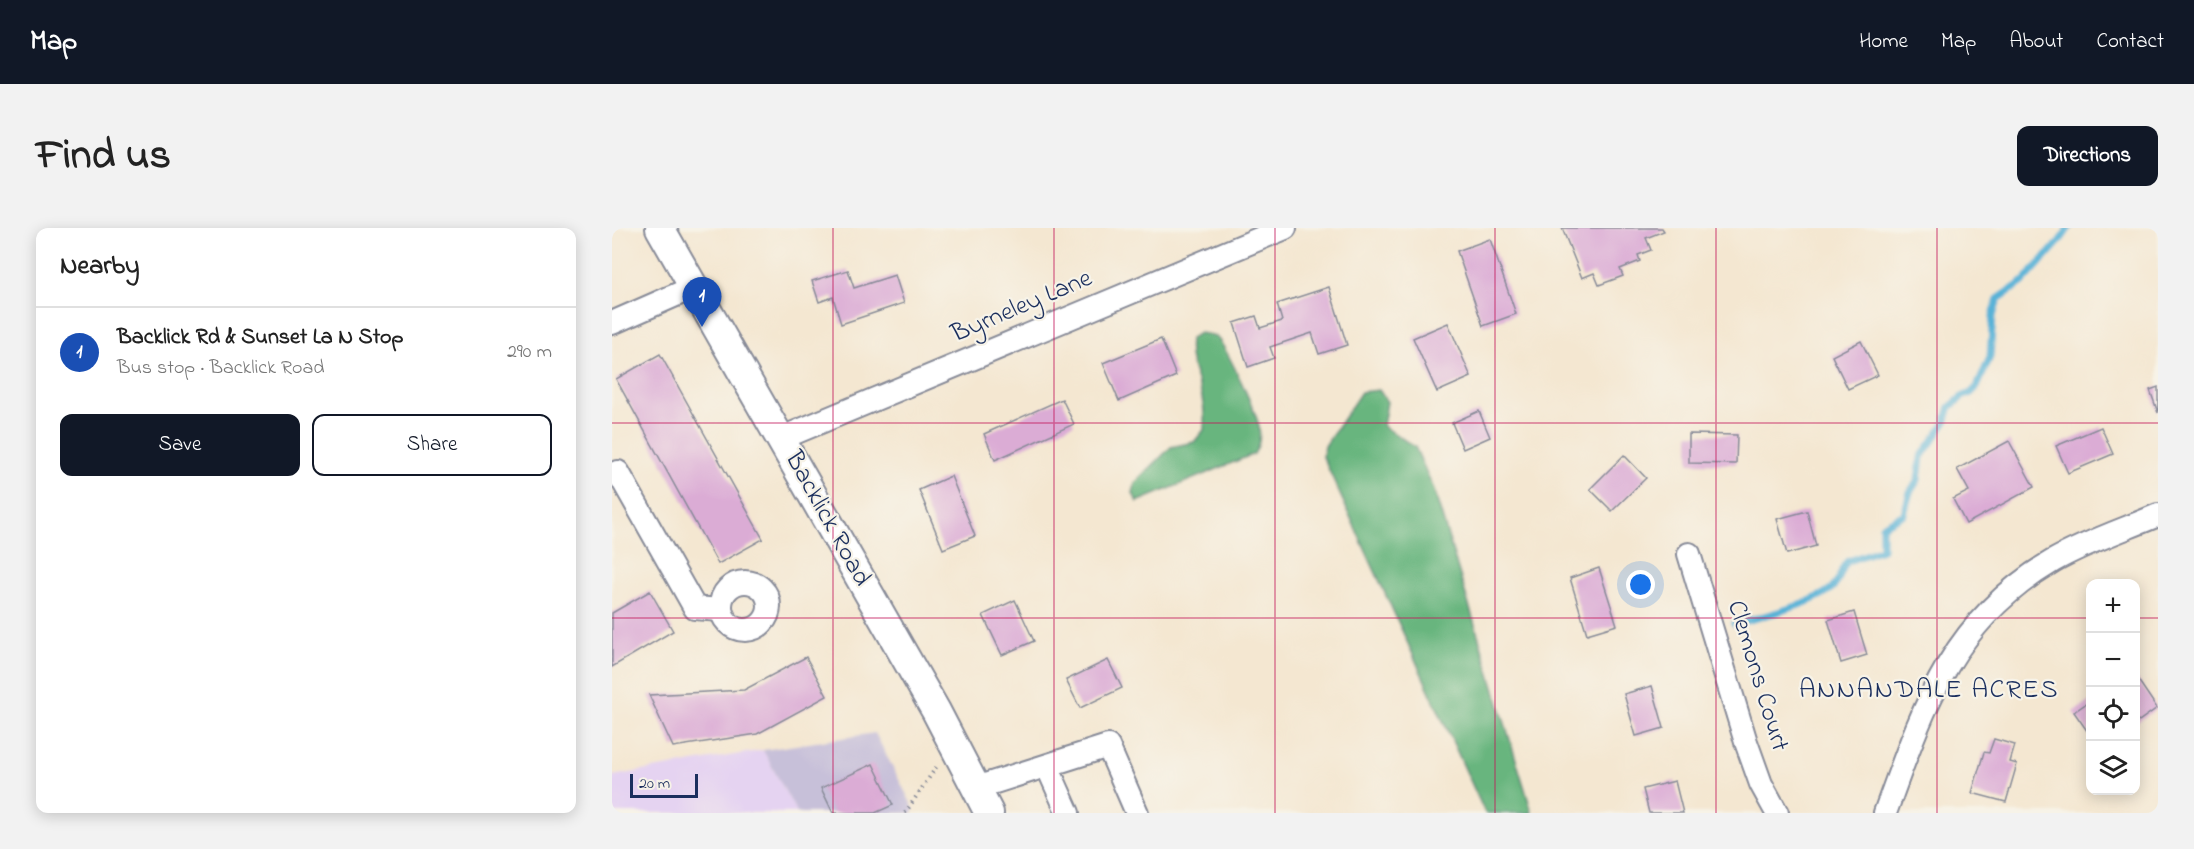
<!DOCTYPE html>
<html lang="en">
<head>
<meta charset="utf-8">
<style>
  :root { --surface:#fff; --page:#f2f2f2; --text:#222; --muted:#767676; --line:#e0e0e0; --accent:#111827 }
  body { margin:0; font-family:"Indie Flower",sans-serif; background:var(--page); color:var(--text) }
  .controls { position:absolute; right:18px; bottom:18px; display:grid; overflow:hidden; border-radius:12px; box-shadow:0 3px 15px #0003 }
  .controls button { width:54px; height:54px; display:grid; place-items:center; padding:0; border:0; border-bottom:2px solid var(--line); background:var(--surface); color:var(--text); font:30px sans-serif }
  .scale { position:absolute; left:18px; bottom:15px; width:68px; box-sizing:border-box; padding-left:6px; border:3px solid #1b2f5e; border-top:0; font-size:16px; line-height:21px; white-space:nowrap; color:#1b2f5e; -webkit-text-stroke:4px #f7f3e8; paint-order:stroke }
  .you { position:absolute; left:1029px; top:357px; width:21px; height:21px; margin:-15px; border:4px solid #fff; border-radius:50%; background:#1a73e8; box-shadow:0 0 0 9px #1a73e833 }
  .badge { display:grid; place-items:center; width:39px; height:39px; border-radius:50%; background:var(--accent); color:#fff; font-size:20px; font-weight:700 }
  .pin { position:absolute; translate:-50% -50px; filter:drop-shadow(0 2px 3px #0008) }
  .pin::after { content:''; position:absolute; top:32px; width:21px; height:18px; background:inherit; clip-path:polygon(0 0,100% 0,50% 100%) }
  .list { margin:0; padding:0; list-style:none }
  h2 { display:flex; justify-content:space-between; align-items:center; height:78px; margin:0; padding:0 24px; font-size:26px }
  h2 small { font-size:20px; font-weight:400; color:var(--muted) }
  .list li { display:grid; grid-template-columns:39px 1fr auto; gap:18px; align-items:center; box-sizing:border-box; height:90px; padding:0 24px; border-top:2px solid var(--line) }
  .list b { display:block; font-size:22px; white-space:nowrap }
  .list p { margin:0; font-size:20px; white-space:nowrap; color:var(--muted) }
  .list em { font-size:20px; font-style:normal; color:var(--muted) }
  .actions { display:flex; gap:12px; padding:18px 24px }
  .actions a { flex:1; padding:14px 0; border:2px solid var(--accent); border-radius:12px; text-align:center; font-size:21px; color:var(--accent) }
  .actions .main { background:var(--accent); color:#fff }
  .icon { flex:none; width:33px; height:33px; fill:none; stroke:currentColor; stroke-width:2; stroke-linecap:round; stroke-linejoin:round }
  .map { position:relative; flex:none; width:1546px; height:585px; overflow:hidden; border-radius:12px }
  header { display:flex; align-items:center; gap:36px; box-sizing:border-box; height:84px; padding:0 30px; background:var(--accent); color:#fff }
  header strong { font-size:28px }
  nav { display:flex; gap:33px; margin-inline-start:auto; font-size:21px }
  .intro { display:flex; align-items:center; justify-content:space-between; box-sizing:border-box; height:144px; padding:0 36px }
  h1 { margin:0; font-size:42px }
  .button { padding:15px 27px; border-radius:12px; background:var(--accent); color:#fff; font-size:21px; font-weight:700 }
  main { display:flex; gap:36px; padding:0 36px }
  aside { flex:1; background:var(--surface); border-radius:12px; box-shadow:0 3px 15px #0003 }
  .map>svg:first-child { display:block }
</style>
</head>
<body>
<header>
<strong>Map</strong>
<nav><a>Home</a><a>Map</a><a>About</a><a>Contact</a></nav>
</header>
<div class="intro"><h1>Find us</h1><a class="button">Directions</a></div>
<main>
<aside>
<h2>Nearby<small></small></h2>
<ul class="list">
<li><span class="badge" style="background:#1a4fb4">1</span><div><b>Backlick Rd &amp; Sunset La N Stop</b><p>Bus stop · Backlick Road</p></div><em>290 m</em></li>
</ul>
<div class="actions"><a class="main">Save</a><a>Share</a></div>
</aside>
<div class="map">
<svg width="1546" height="585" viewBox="0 0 1546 585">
  <rect width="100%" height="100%" fill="#f7f3e8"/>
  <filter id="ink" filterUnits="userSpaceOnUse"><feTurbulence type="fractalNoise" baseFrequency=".0167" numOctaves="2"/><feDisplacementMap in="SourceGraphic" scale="12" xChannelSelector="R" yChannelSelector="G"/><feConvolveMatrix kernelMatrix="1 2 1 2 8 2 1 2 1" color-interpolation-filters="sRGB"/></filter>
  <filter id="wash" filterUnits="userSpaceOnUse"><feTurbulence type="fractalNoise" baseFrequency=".008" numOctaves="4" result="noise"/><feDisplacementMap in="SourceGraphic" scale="24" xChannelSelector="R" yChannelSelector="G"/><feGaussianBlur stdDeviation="1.35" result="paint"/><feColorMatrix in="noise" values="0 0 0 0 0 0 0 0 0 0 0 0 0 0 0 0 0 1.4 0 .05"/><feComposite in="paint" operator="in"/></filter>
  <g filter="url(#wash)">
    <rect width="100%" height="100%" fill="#f4e7d1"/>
    <path fill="#e5d3f1" d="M151 522 185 585H0V548Z"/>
    <path fill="#c7c0d9" d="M263 505 302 581 300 585H185L151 522Z"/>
    <g fill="#68b57e" stroke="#42726e" stroke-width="1.5">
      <path d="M587 105C593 106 600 106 605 110 614 118 645 186 647 199 649 210 647 217 642 226L525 274 521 265 523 255 559 219 582 214 592 202C593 187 592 173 587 158 581 140 576 131 578 111Z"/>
      <path d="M767 162 775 174 771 198 803 219 821 259 920 584 918 585H873L711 229 713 218 749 164Z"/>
    </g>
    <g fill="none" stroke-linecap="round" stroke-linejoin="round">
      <path stroke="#59b2d7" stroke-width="7" d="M1122 396C1146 389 1207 376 1223 357 1229 350 1229 339 1236 333L1270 321V298L1292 286 1298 264 1306 252 1309 229 1333 195 1338 179 1350 169 1359 165 1365 159 1370 148 1378 129 1381 88 1386 71 1411 54 1447 14 1457 0"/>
    </g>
    <g id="blocks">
      <g fill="#dbacd5">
        <path d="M950 0H1050L1052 3 1034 10 1039 22 1026 27 1028 33 1008 41 1011 48 987 57 982 45 970 50Z"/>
        <path d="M878 11 904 86 871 98 845 23Z"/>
        <path d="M236 42 242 60 283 47 292 75 229 96 221 69 207 74 200 53Z"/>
        <path d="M717 59 735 117 707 126 700 105 658 119 662 130 636 139 622 95 644 88 648 100 670 93 665 76Z"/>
        <path d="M836 95 859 149 825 164 801 110Z"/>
        <path d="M549 111 564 148 507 173 491 135Z"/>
        <path d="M1249 113 1266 147 1236 161 1220 128Z"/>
        <path d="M48 126 151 311 106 336 4 151Z"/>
        <path d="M1546 159V185L1538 162Z"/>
        <path d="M450 171 462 196 383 232 372 206Z"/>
        <path d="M867 183 878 209 851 221 840 195Z"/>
        <path d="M1489 199 1501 226 1456 245 1444 218Z"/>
        <path d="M1077 206 1125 207 1124 236 1077 235Z"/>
        <path d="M1397 213 1422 259 1354 296 1341 271 1357 263 1345 241Z"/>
        <path d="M1012 227 1034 250 1000 283 978 261Z"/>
        <path d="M339 248 363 308 331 321 307 262Z"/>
        <path d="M1195 283 1204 318 1175 326 1165 291Z"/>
        <path d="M987 340 1005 397 975 406 958 350Z"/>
        <path d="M38 363 61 403 0 439V385Z"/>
        <path d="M403 372 422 413 390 427 371 387Z"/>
        <path d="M1242 384 1255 427 1229 435 1216 392Z"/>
        <path d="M194 429 215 468 145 506 61 519 37 467 132 462Z"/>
        <path d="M496 432 510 460 468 480 454 452Z"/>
        <path d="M1524 449 1545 480 1524 495Z"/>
        <path d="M1040 458 1052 500 1024 508 1012 466Z"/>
        <path d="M1478 473V507L1462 484Z"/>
        <path d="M1382 511 1403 517 1398 534 1405 536 1394 574 1360 565 1372 524 1377 525Z"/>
        <path d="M261 536 281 577 263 585H221L209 560Z"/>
        <path d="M1063 553 1071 585H1037L1031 561Z"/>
      </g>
    </g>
  </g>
  <g filter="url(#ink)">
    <use href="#blocks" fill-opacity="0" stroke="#888b98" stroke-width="1.5"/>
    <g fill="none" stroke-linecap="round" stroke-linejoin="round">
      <defs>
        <g id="minor">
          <path d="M0 95 82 59"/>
          <path d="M170 210 673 0"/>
          <path d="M0 246 6 244 83 380 109 382"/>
          <path d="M1077 326 1134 514 1149 556 1165 585"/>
          <circle cx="133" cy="378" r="24"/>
          <path d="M435 538 456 585"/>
          <path d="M364 560 496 518 525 585"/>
          <path d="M1273 585C1311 480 1339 393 1441 333 1474 314 1511 302 1546 287"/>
        </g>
        <path id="major" d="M48 0 324 483 377 585"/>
      </defs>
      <use href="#minor" stroke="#888b98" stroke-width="26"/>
      <use href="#major" stroke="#888b98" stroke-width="32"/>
      <path stroke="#888b98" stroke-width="4" stroke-dasharray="1.5 4.5" stroke-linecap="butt" d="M293 585 325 538"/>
      <use href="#minor" stroke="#fff" stroke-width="22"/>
      <use href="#major" stroke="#fff" stroke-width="28"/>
    </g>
  </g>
  <path fill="none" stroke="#c2185b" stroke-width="1.5" stroke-opacity="0.55" d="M221 0V585M442 0V585M663 0V585M883 0V585M1104 0V585M1325 0V585M0 195H1546M0 390H1478M1524 390H1546"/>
  <g text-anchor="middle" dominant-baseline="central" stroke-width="4.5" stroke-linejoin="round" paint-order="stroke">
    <g font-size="26" fill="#1b2f5e" stroke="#f7f3e8">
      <text transform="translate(410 79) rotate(-23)">Byrneley Lane</text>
      <text transform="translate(215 291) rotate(61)">Backlick Road</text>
      <text transform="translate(1145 448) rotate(73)">Clemons Court</text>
    </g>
    <g font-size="27" letter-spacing="1.5" fill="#1b2f5e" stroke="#f7f3e8">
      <text x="1317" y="462">ANNANDALE ACRES</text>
    </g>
  </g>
</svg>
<div class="controls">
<button>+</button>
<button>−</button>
<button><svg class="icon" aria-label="locate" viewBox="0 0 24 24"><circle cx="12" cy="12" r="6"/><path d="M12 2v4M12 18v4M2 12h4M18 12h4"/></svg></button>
<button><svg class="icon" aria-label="layers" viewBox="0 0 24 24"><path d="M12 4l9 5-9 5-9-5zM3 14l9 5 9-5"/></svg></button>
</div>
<div class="scale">20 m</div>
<div class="you"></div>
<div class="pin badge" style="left:90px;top:99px;background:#1a4fb4">1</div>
</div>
</main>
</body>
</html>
